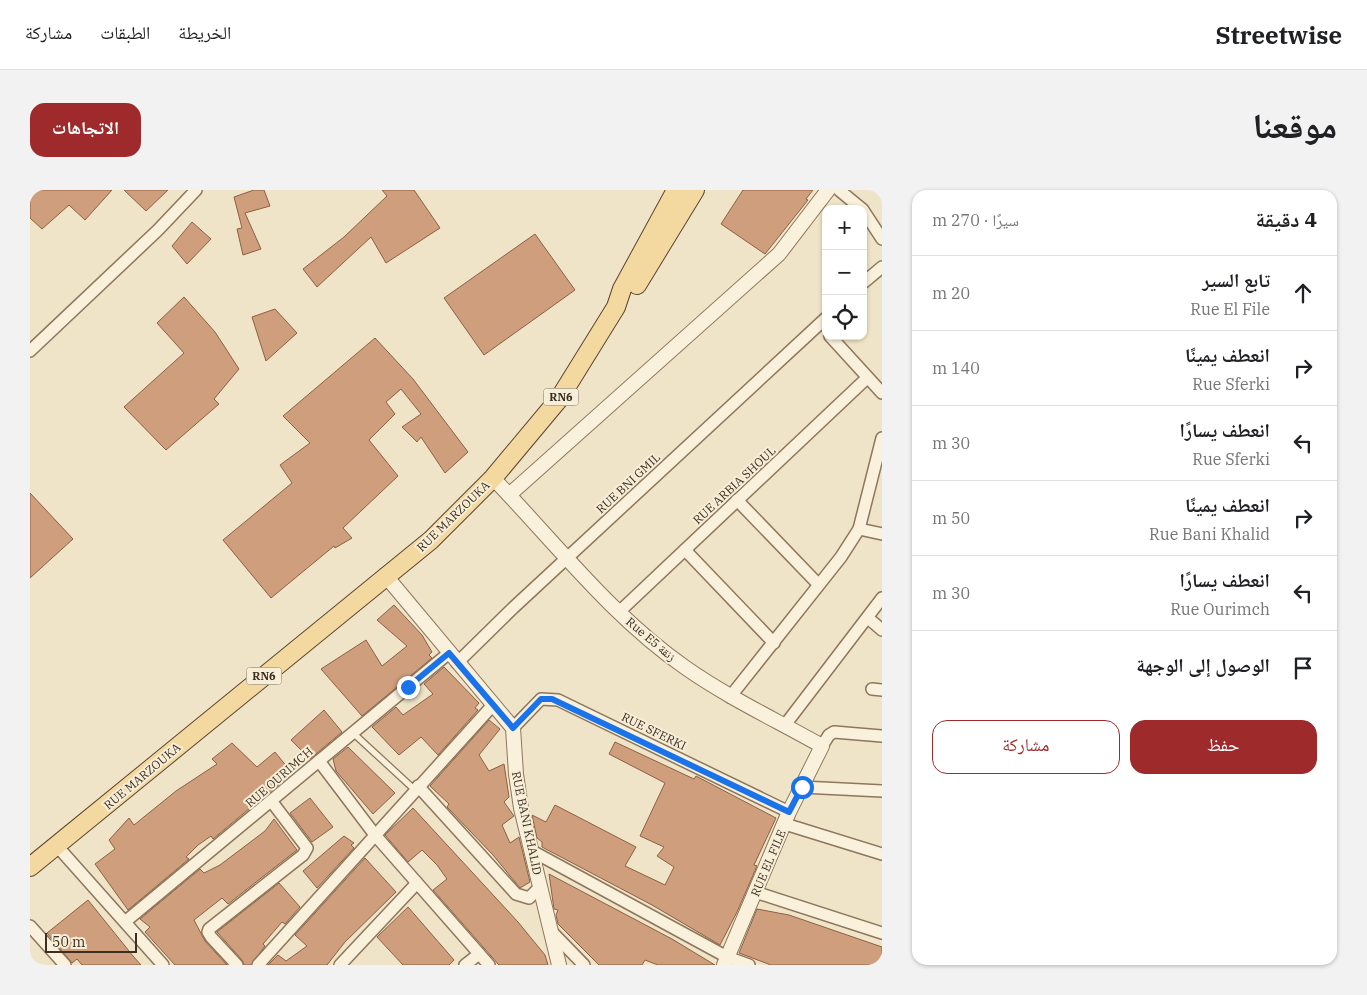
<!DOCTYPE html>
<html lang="ar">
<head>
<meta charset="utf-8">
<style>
  :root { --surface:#fff; --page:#f2f2f2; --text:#202124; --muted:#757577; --line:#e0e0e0; --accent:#9e2a2b }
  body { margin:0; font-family:"IBM Plex Serif","Noto Naskh Arabic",serif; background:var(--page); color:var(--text); direction:rtl }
  .controls { position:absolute; right:15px; top:15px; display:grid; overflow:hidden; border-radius:10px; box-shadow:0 1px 4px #0004 }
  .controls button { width:45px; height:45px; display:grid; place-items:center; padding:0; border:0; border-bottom:1px solid var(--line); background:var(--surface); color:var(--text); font:25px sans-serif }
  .scale { position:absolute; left:15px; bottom:12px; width:92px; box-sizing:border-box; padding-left:5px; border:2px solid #3d2e20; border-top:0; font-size:14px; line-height:18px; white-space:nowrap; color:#3d2e20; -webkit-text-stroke:4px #f7eed8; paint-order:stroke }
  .stop { position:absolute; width:15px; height:15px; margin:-11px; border:4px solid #1a73e8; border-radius:50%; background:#fff }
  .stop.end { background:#1a73e8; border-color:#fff; box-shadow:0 1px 5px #0008 }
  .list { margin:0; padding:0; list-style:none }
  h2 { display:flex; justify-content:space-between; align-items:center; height:65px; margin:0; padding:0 20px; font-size:21px }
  h2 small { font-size:16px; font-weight:400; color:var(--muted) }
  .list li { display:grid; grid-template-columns:32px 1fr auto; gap:15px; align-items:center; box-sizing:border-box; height:75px; padding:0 20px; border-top:1px solid var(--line) }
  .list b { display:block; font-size:19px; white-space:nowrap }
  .list p { margin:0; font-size:16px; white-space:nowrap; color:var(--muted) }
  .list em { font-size:16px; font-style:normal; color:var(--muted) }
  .actions { display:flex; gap:10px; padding:15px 20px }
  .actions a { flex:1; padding:11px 0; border:1px solid var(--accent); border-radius:15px; text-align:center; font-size:18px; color:var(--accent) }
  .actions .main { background:var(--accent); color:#fff }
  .icon { flex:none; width:28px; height:28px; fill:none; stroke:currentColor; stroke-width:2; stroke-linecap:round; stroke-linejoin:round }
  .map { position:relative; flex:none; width:852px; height:775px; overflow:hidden; direction:ltr; border-radius:15px }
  header { display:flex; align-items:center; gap:30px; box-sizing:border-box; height:70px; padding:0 25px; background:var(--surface); border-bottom:1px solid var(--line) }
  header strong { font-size:24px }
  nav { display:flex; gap:28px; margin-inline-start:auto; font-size:18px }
  .intro { display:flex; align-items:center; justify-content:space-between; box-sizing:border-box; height:120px; padding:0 30px }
  h1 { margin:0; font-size:35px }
  .button { padding:12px 22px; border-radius:15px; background:var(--accent); color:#fff; font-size:18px; font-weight:700 }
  main { display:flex; gap:30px; padding:0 30px }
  aside { flex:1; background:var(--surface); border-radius:15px; box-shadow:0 1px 4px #0004 }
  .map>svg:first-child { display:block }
</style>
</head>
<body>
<header>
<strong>Streetwise</strong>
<nav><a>الخريطة</a><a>الطبقات</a><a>مشاركة</a></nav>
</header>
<div class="intro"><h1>موقعنا</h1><a class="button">الاتجاهات</a></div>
<main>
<aside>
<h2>4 دقيقة<small>سيرًا · 270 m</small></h2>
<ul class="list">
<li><svg class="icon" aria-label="ahead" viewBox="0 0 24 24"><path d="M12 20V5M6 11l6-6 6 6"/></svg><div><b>تابع السير</b><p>Rue El File</p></div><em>20 m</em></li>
<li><svg class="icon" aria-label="right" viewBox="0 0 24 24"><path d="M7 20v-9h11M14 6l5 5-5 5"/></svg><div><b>انعطف يمينًا</b><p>Rue Sferki</p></div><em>140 m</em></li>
<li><svg class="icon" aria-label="left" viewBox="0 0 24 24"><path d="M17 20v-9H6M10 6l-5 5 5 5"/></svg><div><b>انعطف يسارًا</b><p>Rue Sferki</p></div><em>30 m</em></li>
<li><svg class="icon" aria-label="right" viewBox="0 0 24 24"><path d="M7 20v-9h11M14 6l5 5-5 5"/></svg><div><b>انعطف يمينًا</b><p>Rue Bani Khalid</p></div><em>50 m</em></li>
<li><svg class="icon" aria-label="left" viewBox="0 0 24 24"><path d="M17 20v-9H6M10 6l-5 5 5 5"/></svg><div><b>انعطف يسارًا</b><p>Rue Ourimch</p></div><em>30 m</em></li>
<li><svg class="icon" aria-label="arrive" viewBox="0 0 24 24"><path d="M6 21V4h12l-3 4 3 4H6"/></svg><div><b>الوصول إلى الوجهة</b></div></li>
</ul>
<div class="actions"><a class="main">حفظ</a><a>مشاركة</a></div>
</aside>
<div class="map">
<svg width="852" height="775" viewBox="0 0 852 775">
  <rect width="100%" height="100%" fill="#f0e4c8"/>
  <g fill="#cf9f7d" stroke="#8d5f41">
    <path d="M0 0H82L55 30 39 15 12 39 0 28Z"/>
    <path d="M94 0H138L116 21Z"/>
    <path d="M224 0H234L240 16 215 23 231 59 213 65 207 39 212 38 204 7Z"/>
    <path d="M352 0H384L410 38 356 73 341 47 287 97 273 79 314 47 357 6Z"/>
    <path d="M713 0H783L776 9 778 10 735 64 691 34Z"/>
    <path d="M162 32 181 49 157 74 142 56Z"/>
    <path d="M505 44 545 100 454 165 414 108Z"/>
    <path d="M154 107 185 142 209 179 184 209 189 214 136 260 94 217 154 163 127 133Z"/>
    <path d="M245 119 267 143 236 171 222 127Z"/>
    <path d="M345 148 383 189 438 262 415 283 391 247 387 252 372 237 391 224 371 199 356 212 365 224 339 250 368 286 313 338 322 348 305 358 304 356 241 408 193 350 262 293 250 275 280 253 253 226Z"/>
    <path d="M0 303 43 349 0 388Z"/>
    <path d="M364 415 392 445 402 462 399 465 402 468 332 526 291 479 336 450 352 476 377 456 347 430Z"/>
    <path d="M414 477 449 513 445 518 448 520 408 565 391 547 369 565 342 537 366 517 373 525 403 504 394 494Z"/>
    <path d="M294 520 312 542 280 569 261 550Z"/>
    <path d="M459 530 470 539 449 565 459 581 474 574 479 607 474 612 484 626 472 635 480 653 489 647 500 692 490 698 463 665 417 617 419 614 400 596Z"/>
    <path d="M585 552 664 589 666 586 746 628 724 675 727 676 707 722 690 755 622 715 512 657V652L507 648 502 625 516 632 525 615 606 657 595 676 635 695 644 677 627 666 634 657 610 646 635 593 579 564Z"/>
    <path d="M202 553 227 577 245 562 262 583 183 649 181 646 168 655 156 667 159 669 98 720 65 674 85 659 79 650 99 628 104 635 146 601 187 574 182 569Z"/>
    <path d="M318 557 365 603 343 624 306 581 303 569Z"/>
    <path d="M280 608 303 637 282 652 260 623Z"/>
    <path d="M383 618 488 732 515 765 518 775H469L403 700 417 689 407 675 392 660 378 672 355 645Z"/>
    <path d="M244 629 267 660 198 714 192 708 164 730 175 751 197 775H145L115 742 120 737 110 729 170 679 174 683 190 675 235 641Z"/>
    <path d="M314 646 324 653 321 655 324 658 287 698 273 681Z"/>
    <path d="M335 668 366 702 315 752 297 775H238L248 765 256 771 277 756 265 745Z"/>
    <path d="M519 684 642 749 685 775H628L615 770 612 775H569L528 734 526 725 528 720 524 719Z"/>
    <path d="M249 693 270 717 255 734 252 732 233 754 235 756 221 775H214L212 770 187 742Z"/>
    <path d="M58 710 103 766 111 775H52L47 769 42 773 17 743Z"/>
    <path d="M378 717 424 770 419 775H373L347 747Z"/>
    <path d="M727 719 759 725 852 757V775H741L709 763Z"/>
  </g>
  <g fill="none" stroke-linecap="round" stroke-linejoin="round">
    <defs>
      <path id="service" d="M323 543 385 600"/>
      <g id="minor">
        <path d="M809 0 832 19"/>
        <path d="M833 20 852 49"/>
        <path d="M833 93 852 77"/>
        <path d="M800 146 852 203"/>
        <path d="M0 161 128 40 166 0"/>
        <path d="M707 310 788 394"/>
        <path d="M829 339 852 344"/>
        <path d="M655 360 744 453"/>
        <path d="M589 422 837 188"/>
        <path d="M838 428 852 440"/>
        <path d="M427 473 483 418 796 128"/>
        <path d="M842 499 852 500"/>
        <path d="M700 507 811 367 829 339 852 248"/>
        <path d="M755 535 852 408"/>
        <path d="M483 538 511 509 528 510 759 622"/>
        <path d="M792 556 799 545 804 542 852 546"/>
        <path d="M289 571 345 645 459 775"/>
        <path d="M388 596 486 704 499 708 510 697"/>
        <path d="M772 597 852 601"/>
        <path d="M755 634 852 664"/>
        <path d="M27 656 133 775"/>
        <path d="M502 661 697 767 719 775"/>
        <path d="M725 702 852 743"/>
        <path d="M96 731 419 463"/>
        <path d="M0 736 35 775"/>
        <path d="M521 741 554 775"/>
        <path d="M207 775 181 747 178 742 179 739 273 665 277 658 242 612"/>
        <path d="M228 775 463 515"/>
        <path d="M310 775 387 693"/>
        <path d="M435 775 449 764"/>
      </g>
      <g id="tertiary">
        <path d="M463 288 479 305 749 64 798 0"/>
        <path d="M479 305C535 365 588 431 656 478 699 508 746 530 792 556L759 622 694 775"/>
        <path d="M355 385 483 538 486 584 491 618 529 775"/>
      </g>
      <g id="primary">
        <path d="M607 95 665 0"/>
        <path d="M0 677 401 350 463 288 529 209 586 117 592 99 646 0"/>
      </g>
    </defs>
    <use href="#service" stroke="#8d765c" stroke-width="8"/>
    <use href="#minor" stroke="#8d765c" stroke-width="14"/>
    <use href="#tertiary" stroke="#8d765c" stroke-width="16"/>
    <use href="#primary" stroke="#5b4430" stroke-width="20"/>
    <use href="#service" stroke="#faf1dc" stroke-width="5.5"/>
    <use href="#minor" stroke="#faf1dc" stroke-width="11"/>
    <use href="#tertiary" stroke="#faf1dc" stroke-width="14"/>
    <use href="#primary" stroke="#f3d9a0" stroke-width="18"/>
  </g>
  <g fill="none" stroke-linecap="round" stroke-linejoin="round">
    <path stroke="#1a73e8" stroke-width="6" d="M378 497 419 463 483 538 511 509H522L759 622 772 597"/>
  </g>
  <g text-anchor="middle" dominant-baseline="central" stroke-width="4" stroke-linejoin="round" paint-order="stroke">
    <g fill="#f7eed8" stroke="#756857" stroke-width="1">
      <rect x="513.5" y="198.5" width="35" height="17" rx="4"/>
      <rect x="216.5" y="477.5" width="35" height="17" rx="4"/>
    </g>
    <g font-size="11" font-weight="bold" fill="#3d2e20">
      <text x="531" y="207">RN6</text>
      <text x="234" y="486">RN6</text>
    </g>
    <g font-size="12" fill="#3d2e20" stroke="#f7eed8">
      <text transform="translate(598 293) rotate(-43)">RUE BNI GMIL</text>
      <text transform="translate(704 295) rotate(-43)">RUE ARBIA SHOUL</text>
      <text transform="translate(423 326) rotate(-44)">RUE MARZOUKA</text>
      <text transform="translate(621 449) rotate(40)">Rue E5 زنقة</text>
      <text transform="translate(624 541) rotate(26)">RUE SFERKI</text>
      <text transform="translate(112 586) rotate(-40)">RUE MARZOUKA</text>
      <text transform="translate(249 587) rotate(-41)">RUE OURIMCH</text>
      <text transform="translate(497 633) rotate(78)">RUE BANI KHALID</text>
      <text transform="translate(738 673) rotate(-67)">RUE EL FILE</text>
    </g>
  </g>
</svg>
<div class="controls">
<button>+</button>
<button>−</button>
<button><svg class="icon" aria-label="locate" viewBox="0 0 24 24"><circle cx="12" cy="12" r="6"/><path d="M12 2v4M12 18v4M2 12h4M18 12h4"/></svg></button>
</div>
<div class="scale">50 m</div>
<div class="stop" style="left:772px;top:597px"></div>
<div class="stop end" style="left:378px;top:497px"></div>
</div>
</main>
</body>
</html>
